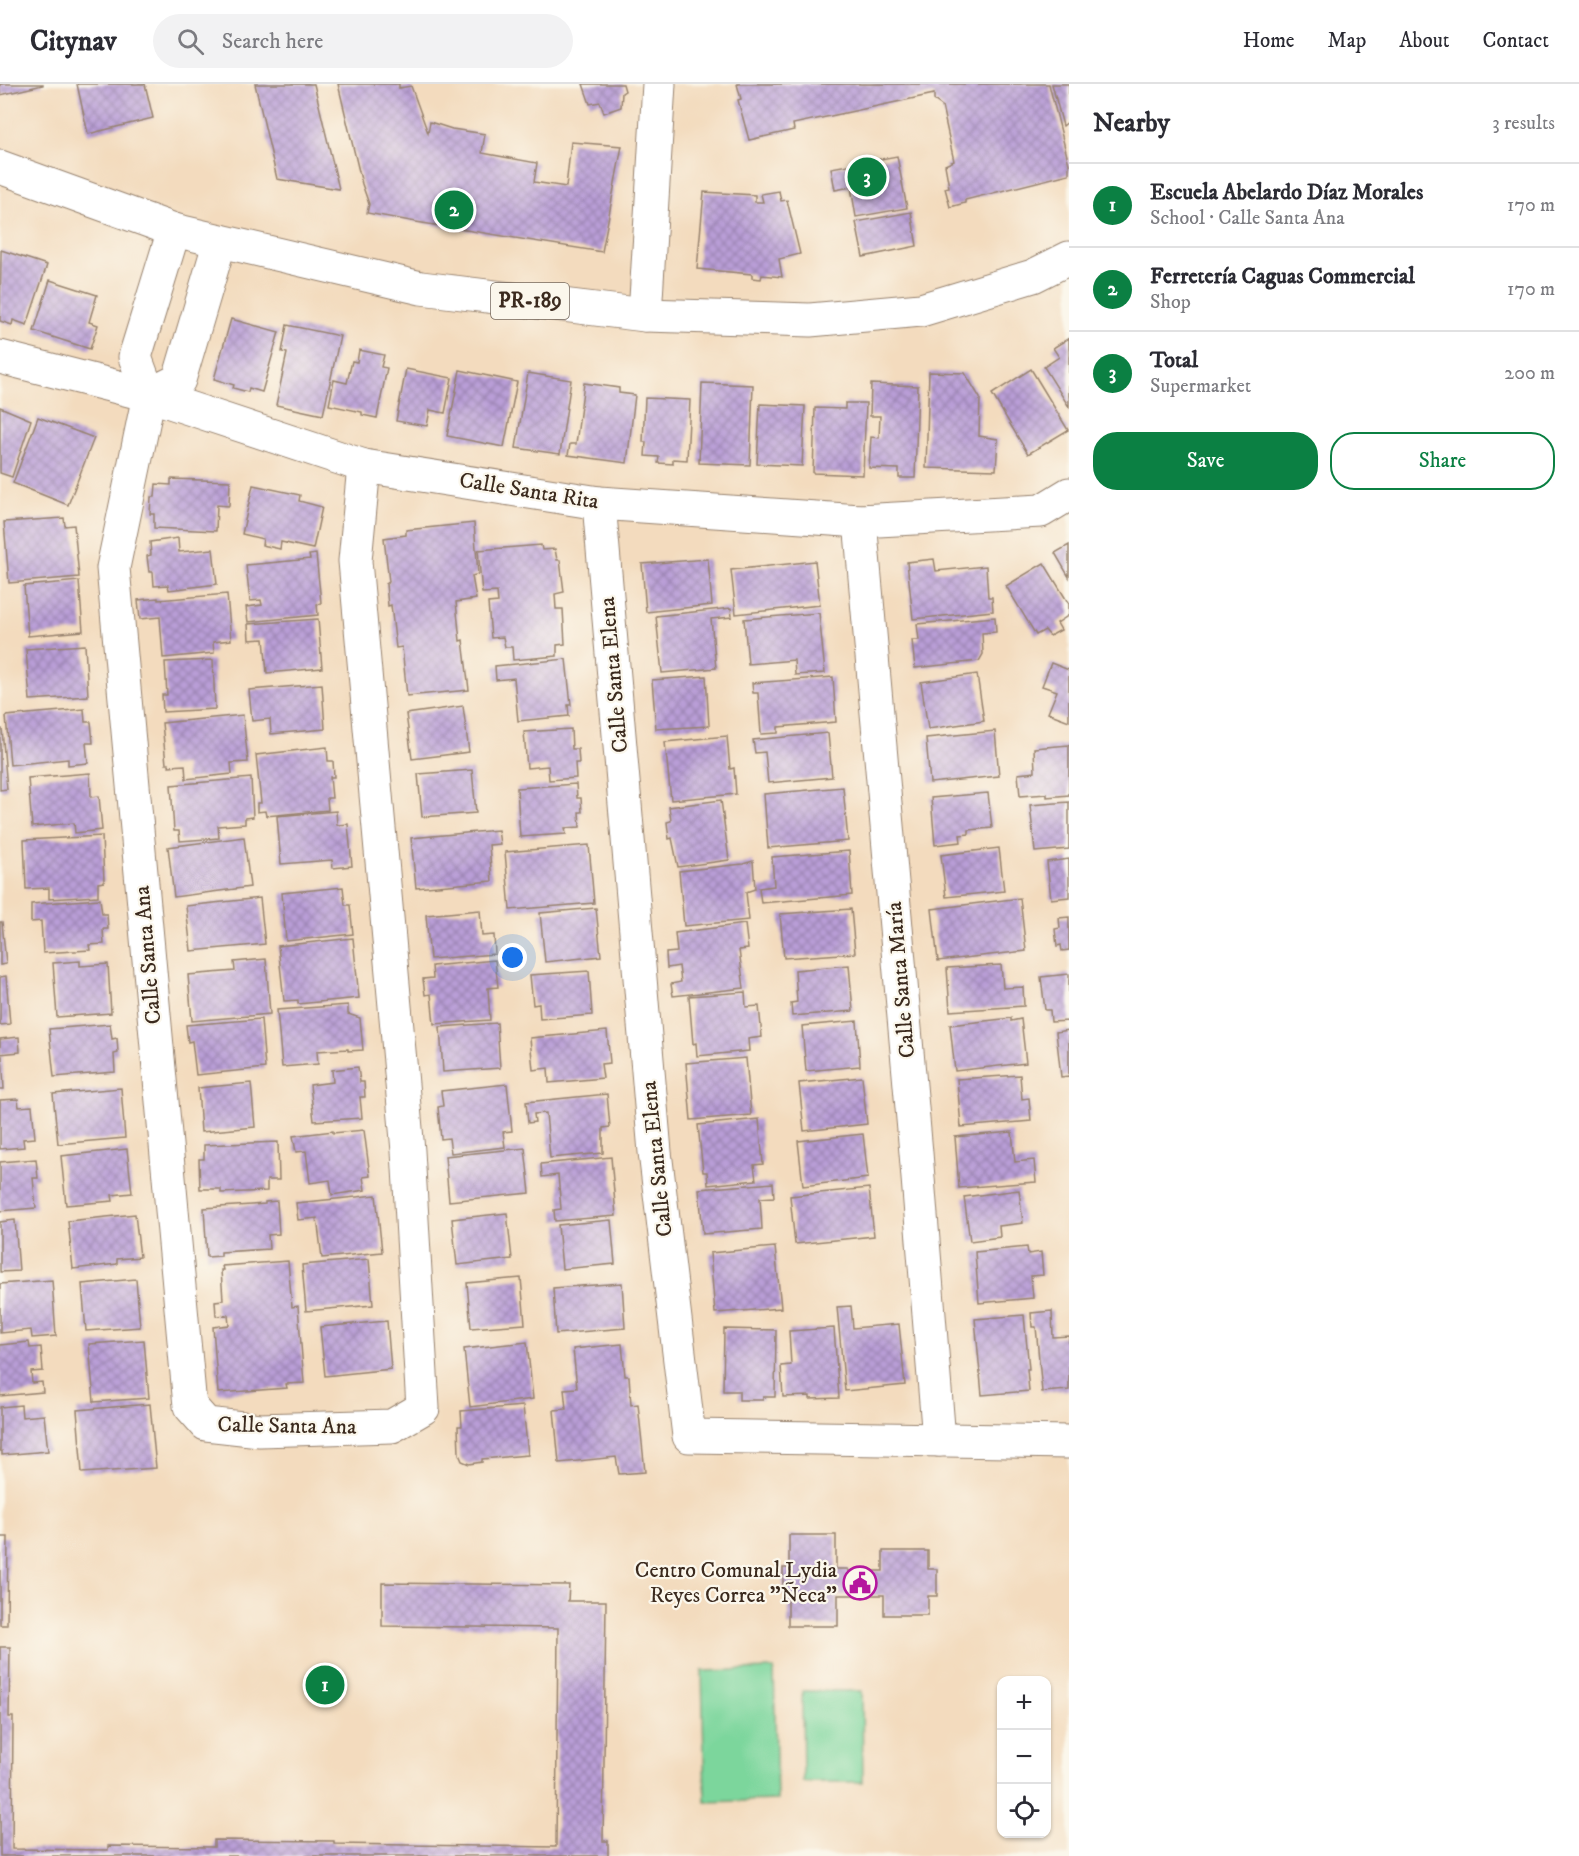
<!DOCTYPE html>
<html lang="en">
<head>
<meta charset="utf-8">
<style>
  :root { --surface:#fff; --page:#f2f2f3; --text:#2b2b33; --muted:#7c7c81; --line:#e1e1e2; --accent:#0b8043 }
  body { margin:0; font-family:"IM FELL DW Pica",serif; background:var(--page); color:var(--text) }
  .controls { position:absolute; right:18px; bottom:18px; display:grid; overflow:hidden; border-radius:12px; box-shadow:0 2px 4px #0004 }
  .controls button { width:54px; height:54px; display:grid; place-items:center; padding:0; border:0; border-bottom:2px solid var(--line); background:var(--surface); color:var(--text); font:30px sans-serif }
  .you { position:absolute; left:513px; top:874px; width:21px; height:21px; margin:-15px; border:4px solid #fff; border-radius:50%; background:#1a73e8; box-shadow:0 0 0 9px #1a73e833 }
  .badge { display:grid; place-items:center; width:39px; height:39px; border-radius:50%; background:var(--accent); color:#fff; font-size:20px; font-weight:700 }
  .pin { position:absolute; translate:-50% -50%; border:3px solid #fff; box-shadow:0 2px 6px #0006 }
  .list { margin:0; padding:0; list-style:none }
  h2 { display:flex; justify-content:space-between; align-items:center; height:78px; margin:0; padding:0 24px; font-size:26px }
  h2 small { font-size:20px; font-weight:400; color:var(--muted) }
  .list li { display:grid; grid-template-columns:39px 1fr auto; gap:18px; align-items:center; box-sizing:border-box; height:84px; padding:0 24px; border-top:2px solid var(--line) }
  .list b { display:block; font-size:22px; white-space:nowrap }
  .list p { margin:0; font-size:20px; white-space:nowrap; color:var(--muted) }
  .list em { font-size:20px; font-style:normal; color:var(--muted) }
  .actions { display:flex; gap:12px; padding:18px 24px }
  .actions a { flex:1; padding:14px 0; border:2px solid var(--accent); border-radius:24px; text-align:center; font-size:21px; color:var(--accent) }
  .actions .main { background:var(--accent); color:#fff }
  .icon { flex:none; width:33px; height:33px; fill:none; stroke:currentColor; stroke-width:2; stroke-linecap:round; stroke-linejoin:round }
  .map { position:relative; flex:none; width:1069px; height:1772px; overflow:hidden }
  header { display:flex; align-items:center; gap:36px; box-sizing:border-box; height:84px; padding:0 30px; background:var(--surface); border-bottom:2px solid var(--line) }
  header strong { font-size:28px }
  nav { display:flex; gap:33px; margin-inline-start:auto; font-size:21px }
  .search { width:420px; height:54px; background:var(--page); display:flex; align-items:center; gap:15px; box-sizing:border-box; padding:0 21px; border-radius:33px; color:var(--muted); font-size:22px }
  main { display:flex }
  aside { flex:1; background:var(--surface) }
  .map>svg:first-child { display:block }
</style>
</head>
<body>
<header>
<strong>Citynav</strong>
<div class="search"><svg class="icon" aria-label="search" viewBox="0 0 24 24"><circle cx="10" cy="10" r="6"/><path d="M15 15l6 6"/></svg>Search here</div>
<nav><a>Home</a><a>Map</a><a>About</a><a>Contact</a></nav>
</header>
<main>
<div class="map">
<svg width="1069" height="1772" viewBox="0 0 1069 1772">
  <defs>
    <pattern id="building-cross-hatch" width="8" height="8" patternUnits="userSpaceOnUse" patternTransform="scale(1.5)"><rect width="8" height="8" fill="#b99ed7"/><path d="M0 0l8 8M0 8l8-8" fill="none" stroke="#9881ae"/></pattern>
  </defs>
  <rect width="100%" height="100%" fill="#fbf7ec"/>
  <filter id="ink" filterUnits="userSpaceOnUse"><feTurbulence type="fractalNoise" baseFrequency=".0167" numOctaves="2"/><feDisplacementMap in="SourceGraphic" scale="12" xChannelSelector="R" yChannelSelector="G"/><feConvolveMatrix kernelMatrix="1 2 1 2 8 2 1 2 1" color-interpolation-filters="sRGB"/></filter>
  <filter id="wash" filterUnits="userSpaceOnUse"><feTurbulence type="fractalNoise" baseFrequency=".008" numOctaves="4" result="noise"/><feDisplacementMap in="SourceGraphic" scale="24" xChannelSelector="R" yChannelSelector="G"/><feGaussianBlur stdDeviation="1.35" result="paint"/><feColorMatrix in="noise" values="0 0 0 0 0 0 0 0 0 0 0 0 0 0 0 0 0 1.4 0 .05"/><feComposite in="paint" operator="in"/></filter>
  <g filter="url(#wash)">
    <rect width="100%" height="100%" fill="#f3dbbe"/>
    <g fill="#7cd69c" stroke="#5c805d" stroke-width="1.5">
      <path d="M774 1585 777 1716 705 1718 702 1587Z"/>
      <path d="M802 1607H862L863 1698H803Z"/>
    </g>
    <g id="blocks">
      <g fill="url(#building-cross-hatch)">
        <path d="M0 0H43V1L0 11Z"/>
        <path d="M77 0H145L153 34 88 50Z"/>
        <path d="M255 0H314L339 105 277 95Z"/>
        <path d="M338 0H399V4L411 2 428 49 430 38 452 45 485 50 482 69 537 79 534 98 566 103 571 58 622 62 602 168 416 138 367 129 369 120 362 100Z"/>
        <path d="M583 0H623L625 7 622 9 621 23 604 29 600 18 590 20Z"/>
        <path d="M737 0H1049L1069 80V90L965 116V119L950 123 945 104 949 103 945 81 954 77 942 22 934 16V10L793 40 794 46 749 56 738 16 741 15Z"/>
        <path d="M1052 0H1069V37L1063 42Z"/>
        <path d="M897 72 907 124 856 133 851 103 835 106 831 84Z"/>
        <path d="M779 107 781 117 787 116 800 170 779 175 782 193 762 191 761 195 752 194V190L697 185 704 108 755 111V118H763L761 110Z"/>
        <path d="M911 128 917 162 863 173 856 138Z"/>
        <path d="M1 166 47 181 27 241 13 236 12 241 0 237Z"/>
        <path d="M50 196 97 211 89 238 98 241 90 265 34 247Z"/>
        <path d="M231 235 279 248 262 308 249 304 248 308 233 304 234 301 214 295Z"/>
        <path d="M287 241 340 252 323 331 276 321 287 269 282 268Z"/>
        <path d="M1069 254V323L1044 283 1059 273 1053 264Z"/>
        <path d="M359 266 384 271 381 283 387 284 377 334 362 331V328L329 321 334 296 347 299 352 277 357 278Z"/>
        <path d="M406 285 452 294 445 329 430 326 427 342 396 337Z"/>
        <path d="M1031 285 1068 346 1028 370 992 310Z"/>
        <path d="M460 286 517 298 504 363 447 352Z"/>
        <path d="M929 288 965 289 980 314 979 352 998 355 996 386 926 384Z"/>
        <path d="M528 289 571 296 560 370 516 364Z"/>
        <path d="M584 299 619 304V309L635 311 627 379 568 371 570 360H576Z"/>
        <path d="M702 299 753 301 750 381 699 379Z"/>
        <path d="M871 300 918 302 915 394H899V385L869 384 871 353 879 354 880 332H870Z"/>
        <path d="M645 314 690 316 687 376 673 375V380L658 379 659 373 645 372 646 358H643Z"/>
        <path d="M845 319H866L863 391 813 389 815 324 845 325Z"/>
        <path d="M760 320 805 322 802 382 757 380Z"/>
        <path d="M0 323 31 336 12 393 0 389Z"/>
        <path d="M38 333 94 354 68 421 13 399Z"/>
        <path d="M171 395 230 397 229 422 217 421 216 447 154 444V430H150L151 413H155L156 400 171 401Z"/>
        <path d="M253 401 300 411 299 417 322 423 313 465 281 458 280 465 262 461 263 455 242 450Z"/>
        <path d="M64 434 65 442 74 441 79 493 9 499 4 438Z"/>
        <path d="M474 439 478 490 472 492 476 515 456 518 460 557 463 556 469 606 407 612 402 563 396 564 391 521 388 522 386 500 389 498 384 454 406 451V446Z"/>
        <path d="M178 454 179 468 213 465 217 500 169 506 168 501 154 502 153 488H149L147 472 151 471 150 458Z"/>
        <path d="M541 461 542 466 555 465 557 476H560L564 508 555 510 556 525H563L565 560 557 561V572L513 576 512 563H505L503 553 491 554 488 519 498 518 497 508 482 509 478 466Z"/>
        <path d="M1069 461V493L1055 469Z"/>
        <path d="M316 470 321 519 317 520 318 531 248 538 246 523 262 521 261 516 250 517 246 481 310 475 309 471Z"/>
        <path d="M708 475 712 521 646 528 642 480Z"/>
        <path d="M934 475 936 487 986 482 988 513H992L993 527 913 535 907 478Z"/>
        <path d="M815 477 820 521 736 530 731 486Z"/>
        <path d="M1044 479 1069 520V531L1057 539 1061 546 1050 552 1045 546 1036 551 1006 502Z"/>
        <path d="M79 497 83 547 28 552 24 502Z"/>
        <path d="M227 510 231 556 213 558 214 569 163 574 160 533 140 535 138 516 158 514V516Z"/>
        <path d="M731 524 732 533 711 535 716 584 662 589 656 532Z"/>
        <path d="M819 529 825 589 795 591 794 576 748 580 744 535Z"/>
        <path d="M995 533 996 548 982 549 983 570 979 577 915 584 912 556H919L917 540Z"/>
        <path d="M318 535 322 584 267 589 264 555 249 556 248 540Z"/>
        <path d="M85 561 88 612 30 616 26 565Z"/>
        <path d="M566 575 571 621H568L569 632 518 637 514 594 496 596 495 582Z"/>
        <path d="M213 576 215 625 163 628 162 611H167L165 578Z"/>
        <path d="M1051 579 1069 586V637L1048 629 1057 607 1042 602Z"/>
        <path d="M977 590 984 637 928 645 921 598Z"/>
        <path d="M706 592 709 642 656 645 652 596Z"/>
        <path d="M833 593 836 638 778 643V649L761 650 758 609H753L752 599Z"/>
        <path d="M322 600 325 645 271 650 270 635 252 637 249 606Z"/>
        <path d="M463 622 469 668 412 675 406 630Z"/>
        <path d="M84 625 85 638H91L93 659H86L88 679 68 681V675L10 681 6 632Z"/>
        <path d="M243 631 248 678 231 679 232 690 186 695 185 681 169 682V680H166L162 639Z"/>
        <path d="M0 645H2L7 705 0 706Z"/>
        <path d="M571 645 572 665H578L579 679H575L576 694 549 696 548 682 527 684 524 648Z"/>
        <path d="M995 647 999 692 930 699 926 654Z"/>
        <path d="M828 649 832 693 768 699 765 668 755 669 753 656Z"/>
        <path d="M727 652 730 685 734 684 736 710 671 716 665 658Z"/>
        <path d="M1069 661V711L1047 713V710L1020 712 1018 690 1035 688 1034 664Z"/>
        <path d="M327 663 328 677H333L334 693H330L332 714H327L328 726 266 732 265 727 257 728V719H261L256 671Z"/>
        <path d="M472 686 476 729 422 733 418 690Z"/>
        <path d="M90 689 91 713 99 712 102 746 75 749 74 739 32 743 28 694Z"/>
        <path d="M251 694 253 733 245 734V740L218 742 219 754 180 757 179 747H174L171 701Z"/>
        <path d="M576 700 577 714H581L582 728H579L580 743 565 744 566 750 520 753 517 704Z"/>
        <path d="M843 703 848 757 768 764 764 710Z"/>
        <path d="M988 709 992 744 969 746V750L960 751 961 758 935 761 931 714Z"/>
        <path d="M721 716 729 776 678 783 672 754 669 755 667 738 671 737 669 723Z"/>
        <path d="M1069 718V765L1035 768 1030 721Z"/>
        <path d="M336 727 337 741 348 740 352 782 333 784 332 776 281 780 277 732Z"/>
        <path d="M498 746 500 760 489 761 492 797 416 804 411 754Z"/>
        <path d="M102 752 104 798 98 799V812L49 815V804L26 805 24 756Z"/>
        <path d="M244 753 250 803 174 813 168 763Z"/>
        <path d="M589 761 594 819 510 826 505 768Z"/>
        <path d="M999 764 1004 807 946 813 941 771Z"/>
        <path d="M849 767 852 811 761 819 759 804 774 802 772 773Z"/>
        <path d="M1069 775V813L1051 815 1047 778Z"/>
        <path d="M753 777 755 805 746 808 749 836 684 842 679 787 743 780Z"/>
        <path d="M343 803 345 821H350L353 850 286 857 282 809Z"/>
        <path d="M260 814 265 860 191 867 186 822Z"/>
        <path d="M1020 814 1026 867 938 877 932 825Z"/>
        <path d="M100 815 102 830H107L108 845H103L104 860 89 861 90 866 43 869 41 837 31 838V820Z"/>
        <path d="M596 824 601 872 545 878 540 829Z"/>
        <path d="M851 825 855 869 784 874 780 830Z"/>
        <path d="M480 826 482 852 494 851 495 870 430 875 426 831Z"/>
        <path d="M1069 833V866L1062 867 1061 861 1057 862 1055 845 1060 844 1059 834Z"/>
        <path d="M0 838H2L6 880 0 881Z"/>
        <path d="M745 840 748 865 739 866 744 904 673 912 671 900 681 898 679 882 667 884 666 869 677 868 675 849Z"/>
        <path d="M353 854 359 914 298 920V916L284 917 278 862Z"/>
        <path d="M266 875 270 930 192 937 188 891 235 887 234 878Z"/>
        <path d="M495 876 498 903 488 904 490 936 434 940 431 910 425 911 423 895 433 894 432 882Z"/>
        <path d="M80 877V882L108 880 111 929 57 933 53 879Z"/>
        <path d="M849 881 853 927 792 932 791 919 797 918 795 886Z"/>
        <path d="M1001 881 1003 904 1023 903 1024 922 950 927 947 884Z"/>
        <path d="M589 887 592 931 540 935 539 920 533 921 530 891Z"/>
        <path d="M1069 890V937L1051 938 1050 926H1045L1041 893Z"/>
        <path d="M6 892 10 940 0 941V893Z"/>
        <path d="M745 908 746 923 759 922 762 953 748 955 749 967 697 972 696 959 693 960 689 912Z"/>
        <path d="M348 921V930L360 934 363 966 348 967V965L317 967 318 980 282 983 277 926Z"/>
        <path d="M1011 934V937L1021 935 1026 979 955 987 950 941Z"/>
        <path d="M261 935 265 984 196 991 192 957 188 958 186 941Z"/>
        <path d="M857 937 860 982 806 987 802 942Z"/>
        <path d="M497 939 500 984 443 988 440 943Z"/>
        <path d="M110 940 112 955 117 954 118 969 114 970 115 988 54 993 49 945Z"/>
        <path d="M1069 946V992L1061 993 1056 948Z"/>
        <path d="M607 947 610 979 601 980 603 994 549 999 548 984 533 986 530 954Z"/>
        <path d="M19 953 20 968 0 970V955Z"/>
        <path d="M0 972H2L4 1005H0Z"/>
        <path d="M746 974 751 1031 691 1036 686 979Z"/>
        <path d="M358 983 360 998H364L365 1013H360L362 1034 314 1037 310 1001 333 998 332 986Z"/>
        <path d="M1020 991 1022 1015 1029 1014 1031 1037 961 1043 957 995Z"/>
        <path d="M862 993 867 1040 804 1047 799 999Z"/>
        <path d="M251 999 255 1043 201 1048 198 1004Z"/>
        <path d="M507 1000 512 1047 503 1048 505 1063 451 1069 449 1054 441 1055 438 1023 443 1022 441 1007Z"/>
        <path d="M121 1004 125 1054 58 1060 53 1010Z"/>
        <path d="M607 1010 610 1043 603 1044V1069L550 1074 546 1029 534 1030 535 1038 528 1039 526 1018Z"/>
        <path d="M18 1015 19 1023 32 1022 35 1054 23 1055 24 1063 0 1065V1016Z"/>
        <path d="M759 1035 763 1080 754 1081 756 1096 708 1101 707 1088H703L698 1041Z"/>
        <path d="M364 1046 370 1092 363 1093 365 1106 332 1111 330 1096 310 1099 306 1067 296 1068 293 1052 333 1047V1049Z"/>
        <path d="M1012 1048 1015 1078 1034 1076 1036 1098 959 1104 955 1053Z"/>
        <path d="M863 1050 868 1094 803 1102 798 1057Z"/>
        <path d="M278 1058 279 1096H267V1107L221 1109V1105H200L199 1075H204V1061Z"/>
        <path d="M525 1064 530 1109 449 1117 445 1072Z"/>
        <path d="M127 1065 132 1109 112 1111 113 1117 66 1121 61 1072Z"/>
        <path d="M611 1073 616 1132 555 1137 554 1126 561 1125 558 1091 542 1093 541 1080Z"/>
        <path d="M36 1075 38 1094H33L36 1124 0 1127V1078Z"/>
        <path d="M773 1099 774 1113 760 1114 762 1145 703 1150 699 1105Z"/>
        <path d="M869 1104 874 1152 795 1160 790 1112Z"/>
        <path d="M1019 1106 1023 1139 999 1142 1000 1153 970 1157 964 1113Z"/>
        <path d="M376 1111 382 1168 322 1174 317 1134 298 1136 296 1119Z"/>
        <path d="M277 1117 279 1150 268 1151 269 1165 221 1168V1172L207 1173 204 1124 265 1120V1118Z"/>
        <path d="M507 1129 512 1175 457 1181 452 1135Z"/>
        <path d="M135 1130 140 1173 117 1175V1180L73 1185 68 1137Z"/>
        <path d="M15 1136 19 1187 0 1188V1138Z"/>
        <path d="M611 1136 615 1180 562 1185 558 1141Z"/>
        <path d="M775 1163 781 1224 715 1229 710 1169Z"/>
        <path d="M1027 1163 1028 1170 1041 1168 1043 1191 1031 1192 1033 1214 979 1219 975 1168Z"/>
        <path d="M369 1175 373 1221 306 1227 302 1181Z"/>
        <path d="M288 1177 292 1223 298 1222 304 1299 286 1300 287 1304 218 1309 213 1243 229 1241 228 1231 216 1232 215 1217 223 1216 221 1186H223L222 1182Z"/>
        <path d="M521 1194 525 1240 471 1244 467 1199Z"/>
        <path d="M136 1195 140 1243 86 1247 82 1200Z"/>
        <path d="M52 1196 56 1252 32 1254 31 1246 0 1249V1200Z"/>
        <path d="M622 1199 625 1244 556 1250 553 1204Z"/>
        <path d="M851 1222 853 1244 899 1240 905 1301 845 1307 837 1223Z"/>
        <path d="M1052 1227 1053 1253 1069 1252V1306L1042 1308 1036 1243H1032L1031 1229Z"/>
        <path d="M1024 1231 1029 1285H1027L1029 1307 982 1311 975 1235Z"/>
        <path d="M387 1237 391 1285 325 1292 320 1243Z"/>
        <path d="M834 1244 839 1314 810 1315V1312L783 1313 781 1282 791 1281 789 1247Z"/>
        <path d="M724 1245 776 1246 775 1313H763V1316H739V1307H723Z"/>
        <path d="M144 1256 149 1314 94 1318 89 1260Z"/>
        <path d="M29 1258 30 1264 41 1263 43 1287 31 1288 32 1299 42 1298 43 1308 0 1312V1261Z"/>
        <path d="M527 1258 533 1315 470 1323 464 1265Z"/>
        <path d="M622 1260 625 1292H629L631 1321 638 1320 645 1388 619 1390 616 1373 559 1379 554 1326 566 1325 564 1305 577 1304 573 1265Z"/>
        <path d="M150 1320 156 1384 82 1389 77 1326Z"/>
        <path d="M21 1321 22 1333 44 1331 48 1367 2 1371V1367H0V1323Z"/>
        <path d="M523 1322 528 1371 482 1375V1378L469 1380 462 1377 459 1370 458 1342H462L461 1327Z"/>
        <path d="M789 1451H836V1485H848V1487H883V1467H928V1485H937V1512H928V1531H884V1511H838V1542H788V1511H783V1484H789Z"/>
        <path d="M0 1453H8L7 1541H0Z"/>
        <path d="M382 1499 569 1501 568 1517H606L603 1757H608V1772H0V1563H10L9 1633H13L12 1765 108 1766V1762L214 1763V1756L334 1757V1760L556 1763 558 1544 382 1542Z"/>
      </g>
    </g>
  </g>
  <g filter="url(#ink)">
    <use href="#blocks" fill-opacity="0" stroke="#97826e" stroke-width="1.5"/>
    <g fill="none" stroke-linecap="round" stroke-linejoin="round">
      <defs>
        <g id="minor">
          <path d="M174 146 135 273 149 311 113 484 190 1322 206 1340 260 1346 392 1342 423 1324 408 1067 355 477 364 382"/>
          <path d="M645 231 659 0"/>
          <path d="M0 273 149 311 364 382 599 419 860 437 1041 427 1069 410"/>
          <path d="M149 311 179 296 220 157"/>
          <path d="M599 419 655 1068 689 1352 1069 1358"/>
          <path d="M860 437 916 1069 939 1356"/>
        </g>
        <path id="major" d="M0 83 174 146 421 204 645 231 810 236 921 226 1033 192 1069 174"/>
      </defs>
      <use href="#minor" stroke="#97826e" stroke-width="35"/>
      <use href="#major" stroke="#97826e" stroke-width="35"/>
      <use href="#minor" stroke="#fff" stroke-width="33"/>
      <use href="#major" stroke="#fff" stroke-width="33"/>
    </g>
  </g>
  <defs>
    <symbol id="civic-ring" viewBox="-11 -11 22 22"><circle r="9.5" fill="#fbf7ec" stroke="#b5179e" stroke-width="1.5"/><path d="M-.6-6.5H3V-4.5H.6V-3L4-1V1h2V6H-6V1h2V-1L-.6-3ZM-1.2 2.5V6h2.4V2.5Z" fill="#b5179e"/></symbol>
  </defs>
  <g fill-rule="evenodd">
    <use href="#civic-ring" x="841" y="1480" width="38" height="38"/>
  </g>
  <g text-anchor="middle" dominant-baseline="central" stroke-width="4.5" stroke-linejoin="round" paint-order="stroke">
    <rect fill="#fbf7ec" stroke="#75685c" stroke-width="1.5" x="491" y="199" width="78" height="36" rx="4.5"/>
    <g font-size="21" font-weight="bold" fill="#3b2a1e">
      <text x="530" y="217">PR-189</text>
    </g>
    <g font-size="22" fill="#3b2a1e" stroke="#fbf7ec">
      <text transform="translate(529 407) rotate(9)">Calle Santa Rita</text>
      <text transform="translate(614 591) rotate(-95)">Calle Santa Elena</text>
      <text transform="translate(148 871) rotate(-95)">Calle Santa Ana</text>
      <text transform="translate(901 896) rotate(-95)">Calle Santa María</text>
      <text transform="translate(657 1075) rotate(-96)">Calle Santa Elena</text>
      <text transform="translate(287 1342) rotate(1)">Calle Santa Ana</text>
    </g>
    <g font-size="22" fill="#3b2a1e" stroke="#fbf7ec" text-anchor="end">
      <text x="837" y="1486">Centro Comunal Lydia<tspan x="837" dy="25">Reyes Correa "Ñeca"</tspan></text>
    </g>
  </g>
</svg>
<div class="controls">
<button>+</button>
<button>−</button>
<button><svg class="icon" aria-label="locate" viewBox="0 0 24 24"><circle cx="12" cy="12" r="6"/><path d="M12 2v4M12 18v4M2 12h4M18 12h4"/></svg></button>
</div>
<div class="you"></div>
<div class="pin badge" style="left:325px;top:1601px">1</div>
<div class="pin badge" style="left:454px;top:126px">2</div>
<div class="pin badge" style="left:867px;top:93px">3</div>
</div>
<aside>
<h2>Nearby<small>3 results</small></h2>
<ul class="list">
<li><span class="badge">1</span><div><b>Escuela Abelardo Díaz Morales</b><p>School · Calle Santa Ana</p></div><em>170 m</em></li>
<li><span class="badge">2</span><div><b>Ferretería Caguas Commercial</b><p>Shop</p></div><em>170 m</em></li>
<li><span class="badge">3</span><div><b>Total</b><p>Supermarket</p></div><em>200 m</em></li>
</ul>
<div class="actions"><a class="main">Save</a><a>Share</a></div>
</aside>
</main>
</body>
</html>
